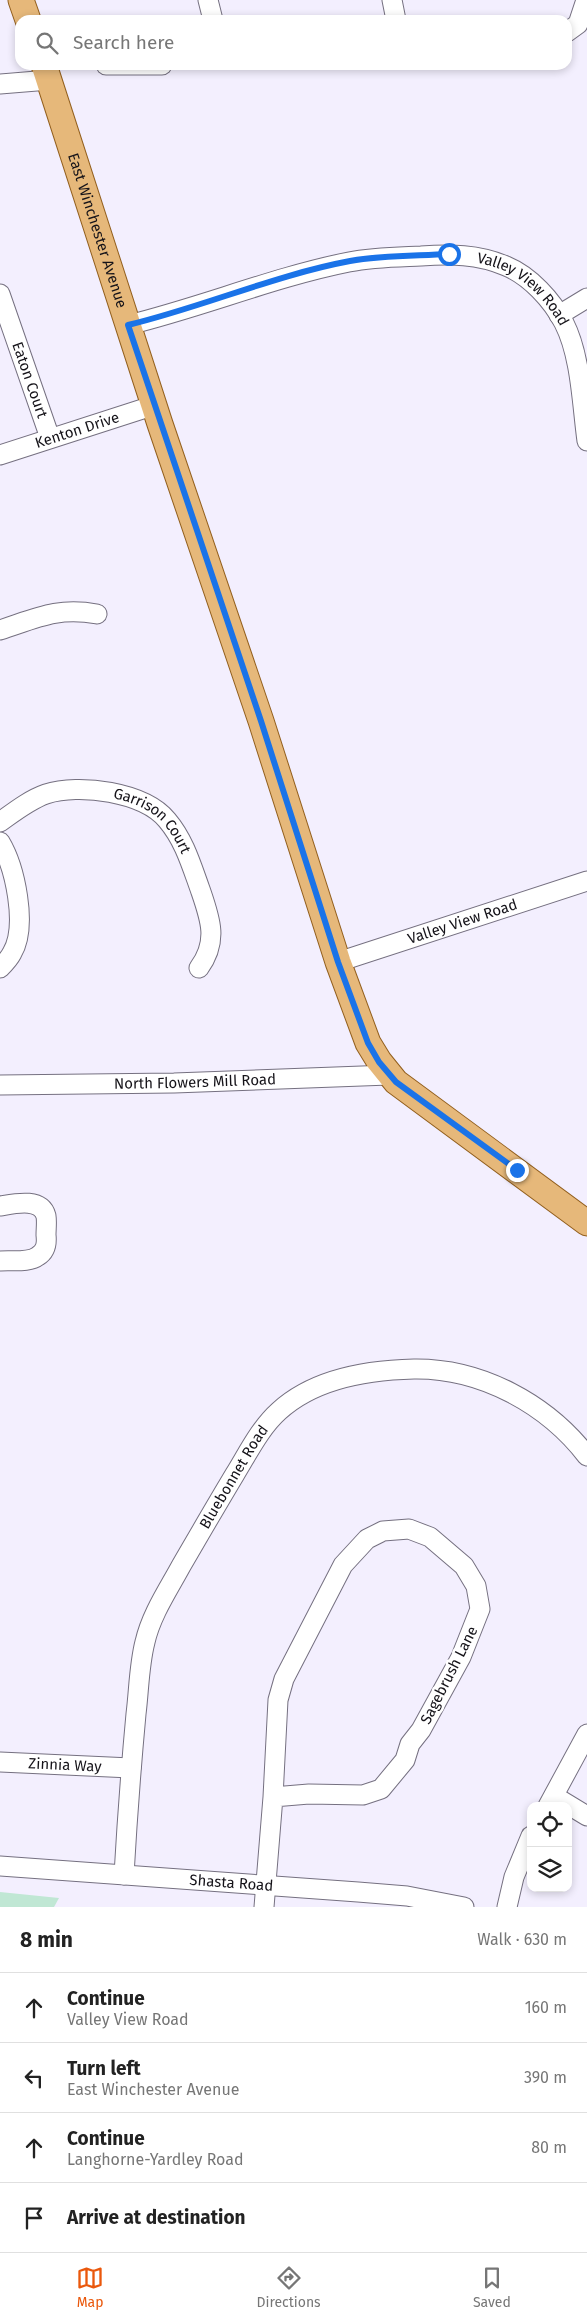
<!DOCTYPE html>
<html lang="en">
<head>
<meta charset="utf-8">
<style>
  :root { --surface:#fff; --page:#f6f6f6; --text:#222; --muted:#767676; --line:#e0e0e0; --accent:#ea580c }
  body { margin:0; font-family:"Fira Sans",sans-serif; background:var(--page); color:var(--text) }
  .controls { position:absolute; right:15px; bottom:15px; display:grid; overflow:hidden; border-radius:10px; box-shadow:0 2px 8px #0003 }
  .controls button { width:45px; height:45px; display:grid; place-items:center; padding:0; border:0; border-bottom:1px solid var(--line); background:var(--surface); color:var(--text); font:25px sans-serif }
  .stop { position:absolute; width:15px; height:15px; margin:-11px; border:4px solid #1a73e8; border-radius:50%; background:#fff }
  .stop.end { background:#1a73e8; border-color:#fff; box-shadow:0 1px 5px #0008 }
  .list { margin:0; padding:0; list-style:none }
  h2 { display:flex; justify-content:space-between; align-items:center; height:65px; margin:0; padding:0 20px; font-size:21px }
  h2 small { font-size:16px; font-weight:400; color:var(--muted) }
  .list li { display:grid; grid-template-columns:32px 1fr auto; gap:15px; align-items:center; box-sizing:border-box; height:70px; padding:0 20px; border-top:1px solid var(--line) }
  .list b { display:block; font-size:19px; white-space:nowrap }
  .list p { margin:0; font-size:16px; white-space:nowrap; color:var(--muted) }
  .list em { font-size:16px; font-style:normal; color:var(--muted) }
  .icon { flex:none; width:28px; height:28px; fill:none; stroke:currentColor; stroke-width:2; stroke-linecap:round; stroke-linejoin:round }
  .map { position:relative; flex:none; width:587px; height:1907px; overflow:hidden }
  .search { position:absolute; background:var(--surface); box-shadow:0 2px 8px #0003; left:15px; right:15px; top:15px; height:55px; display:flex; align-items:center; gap:12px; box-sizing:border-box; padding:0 18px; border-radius:15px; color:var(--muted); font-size:19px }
  .sheet { height:345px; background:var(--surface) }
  nav { display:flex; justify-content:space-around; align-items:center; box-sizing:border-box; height:70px; border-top:1px solid var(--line); background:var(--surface); font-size:14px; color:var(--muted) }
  nav a { display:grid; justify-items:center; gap:2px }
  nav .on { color:var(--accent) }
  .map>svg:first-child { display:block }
</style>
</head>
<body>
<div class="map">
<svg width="587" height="1907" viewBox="0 0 587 1907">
  <rect width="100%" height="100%" fill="#f3effe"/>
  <path fill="#c0e7d4" d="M0 1892 59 1898 54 1907H0Z"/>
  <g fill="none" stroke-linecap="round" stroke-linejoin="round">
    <defs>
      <g id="minor">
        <path d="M208 0 213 20"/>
        <path d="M392 0 396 20"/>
        <path d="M567 32 578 24 586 0"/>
        <path d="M106 65H162"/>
        <path d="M0 84 49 80"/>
        <path id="s1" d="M0 294 50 438"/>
        <path d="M559 315 587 298"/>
        <path id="s2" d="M128 325C202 307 274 277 349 262 373 257 397 257 421 256 450 254 478 254 506 266 530 276 552 300 564 323 581 356 582 405 587 441"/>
        <path id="s3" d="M0 455 155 405"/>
        <path d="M0 630C37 618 57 607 97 614"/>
        <path id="s4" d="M0 822C14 812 29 800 46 794 79 783 144 792 167 820 184 840 191 864 200 889 210 918 219 941 199 968"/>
        <path d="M0 842C15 867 28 926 12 953 9 959 4 964 0 968"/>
        <path id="s5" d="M338 962 587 881"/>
        <path id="s6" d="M0 1085 174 1083 389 1075"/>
        <path d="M0 1206C13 1204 41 1197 46 1216 47 1222 46 1229 46 1235 47 1244 46 1251 38 1256 29 1263 12 1260 0 1261"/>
        <path id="s7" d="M0 1762 131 1768"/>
        <path d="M554 1796 587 1816"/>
        <path d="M548 1806 587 1734"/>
        <path id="s8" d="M0 1866 358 1892 407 1896 464 1907"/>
        <path id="s9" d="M124 1875C127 1822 131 1768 136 1714 139 1690 139 1665 145 1642 151 1615 168 1590 181 1566 199 1535 217 1504 235 1474 248 1453 260 1428 279 1411 314 1379 368 1370 414 1369 481 1368 547 1404 587 1456"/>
        <path d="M264 1907 273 1797 278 1700 284 1679 343 1565 367 1539 383 1531 409 1529 430 1537 464 1566 476 1586 480 1609 461 1657 421 1730 410 1744 405 1760 381 1789 363 1795 309 1794 273 1797"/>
        <path d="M507 1907 514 1877 531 1836"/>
      </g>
      <g id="major">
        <path d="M21 0 28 20"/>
        <path id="s10" d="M44 65 160 424 261 721 338 962 368 1043 379 1061 396 1082 587 1223"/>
      </g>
    </defs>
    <use href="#minor" stroke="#757080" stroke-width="21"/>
    <use href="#major" stroke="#925f1e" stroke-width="27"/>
    <use href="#minor" stroke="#fff" stroke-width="19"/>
    <use href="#major" stroke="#e6b87a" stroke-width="25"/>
  </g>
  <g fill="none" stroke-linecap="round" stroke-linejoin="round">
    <path stroke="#1a73e8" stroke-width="6" d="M449 254C416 256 383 255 350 261 275 275 203 307 128 325L261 721 338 962 368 1043 379 1062 396 1082 517 1170"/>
  </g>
  <g text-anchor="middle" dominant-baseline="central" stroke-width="5" stroke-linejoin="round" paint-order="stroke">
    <g font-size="15" fill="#151319" stroke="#fff">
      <text stroke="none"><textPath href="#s10" startOffset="174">East Winchester Avenue</textPath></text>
      <text stroke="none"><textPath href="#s2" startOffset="416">Valley View Road</textPath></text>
      <text stroke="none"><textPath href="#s1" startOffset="91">Eaton Court</textPath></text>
      <text stroke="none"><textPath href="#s3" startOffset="81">Kenton Drive</textPath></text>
      <text stroke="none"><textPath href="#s4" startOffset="172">Garrison Court</textPath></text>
      <text stroke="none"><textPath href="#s5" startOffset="131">Valley View Road</textPath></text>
      <text stroke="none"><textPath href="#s6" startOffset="195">North Flowers Mill Road</textPath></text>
      <text stroke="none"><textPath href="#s9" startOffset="422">Bluebonnet Road</textPath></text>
      <text transform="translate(449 1675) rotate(-63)">Sagebrush Lane</text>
      <text stroke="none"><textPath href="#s7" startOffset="65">Zinnia Way</textPath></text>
      <text stroke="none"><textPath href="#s8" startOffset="232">Shasta Road</textPath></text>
    </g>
  </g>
</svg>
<div class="controls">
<button><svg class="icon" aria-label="locate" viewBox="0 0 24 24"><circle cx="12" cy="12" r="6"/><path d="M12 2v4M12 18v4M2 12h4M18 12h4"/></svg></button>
<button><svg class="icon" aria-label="layers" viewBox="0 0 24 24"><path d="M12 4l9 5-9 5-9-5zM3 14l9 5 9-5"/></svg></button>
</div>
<div class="stop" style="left:449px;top:254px"></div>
<div class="stop end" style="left:517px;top:1170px"></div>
<div class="search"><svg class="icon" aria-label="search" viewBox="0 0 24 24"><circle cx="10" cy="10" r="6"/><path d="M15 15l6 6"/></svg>Search here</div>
</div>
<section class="sheet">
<h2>8 min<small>Walk · 630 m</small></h2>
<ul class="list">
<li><svg class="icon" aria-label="ahead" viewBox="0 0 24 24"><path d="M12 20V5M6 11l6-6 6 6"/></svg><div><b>Continue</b><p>Valley View Road</p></div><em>160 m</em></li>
<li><svg class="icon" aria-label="left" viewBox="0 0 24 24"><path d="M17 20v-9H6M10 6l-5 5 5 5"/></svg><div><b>Turn left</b><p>East Winchester Avenue</p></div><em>390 m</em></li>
<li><svg class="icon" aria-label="ahead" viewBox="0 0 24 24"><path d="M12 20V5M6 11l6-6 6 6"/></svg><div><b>Continue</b><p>Langhorne-Yardley Road</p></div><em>80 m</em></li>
<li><svg class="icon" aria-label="arrive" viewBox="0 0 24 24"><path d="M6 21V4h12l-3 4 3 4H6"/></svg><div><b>Arrive at destination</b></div></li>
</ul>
</section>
<nav>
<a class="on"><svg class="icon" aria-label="map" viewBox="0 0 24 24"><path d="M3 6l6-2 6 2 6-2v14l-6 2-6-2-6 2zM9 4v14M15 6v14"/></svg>Map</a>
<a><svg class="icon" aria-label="directions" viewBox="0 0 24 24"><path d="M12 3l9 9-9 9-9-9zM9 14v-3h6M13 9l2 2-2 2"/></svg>Directions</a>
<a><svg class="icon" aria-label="saved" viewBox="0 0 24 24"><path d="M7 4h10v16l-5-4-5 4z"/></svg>Saved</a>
</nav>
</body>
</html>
